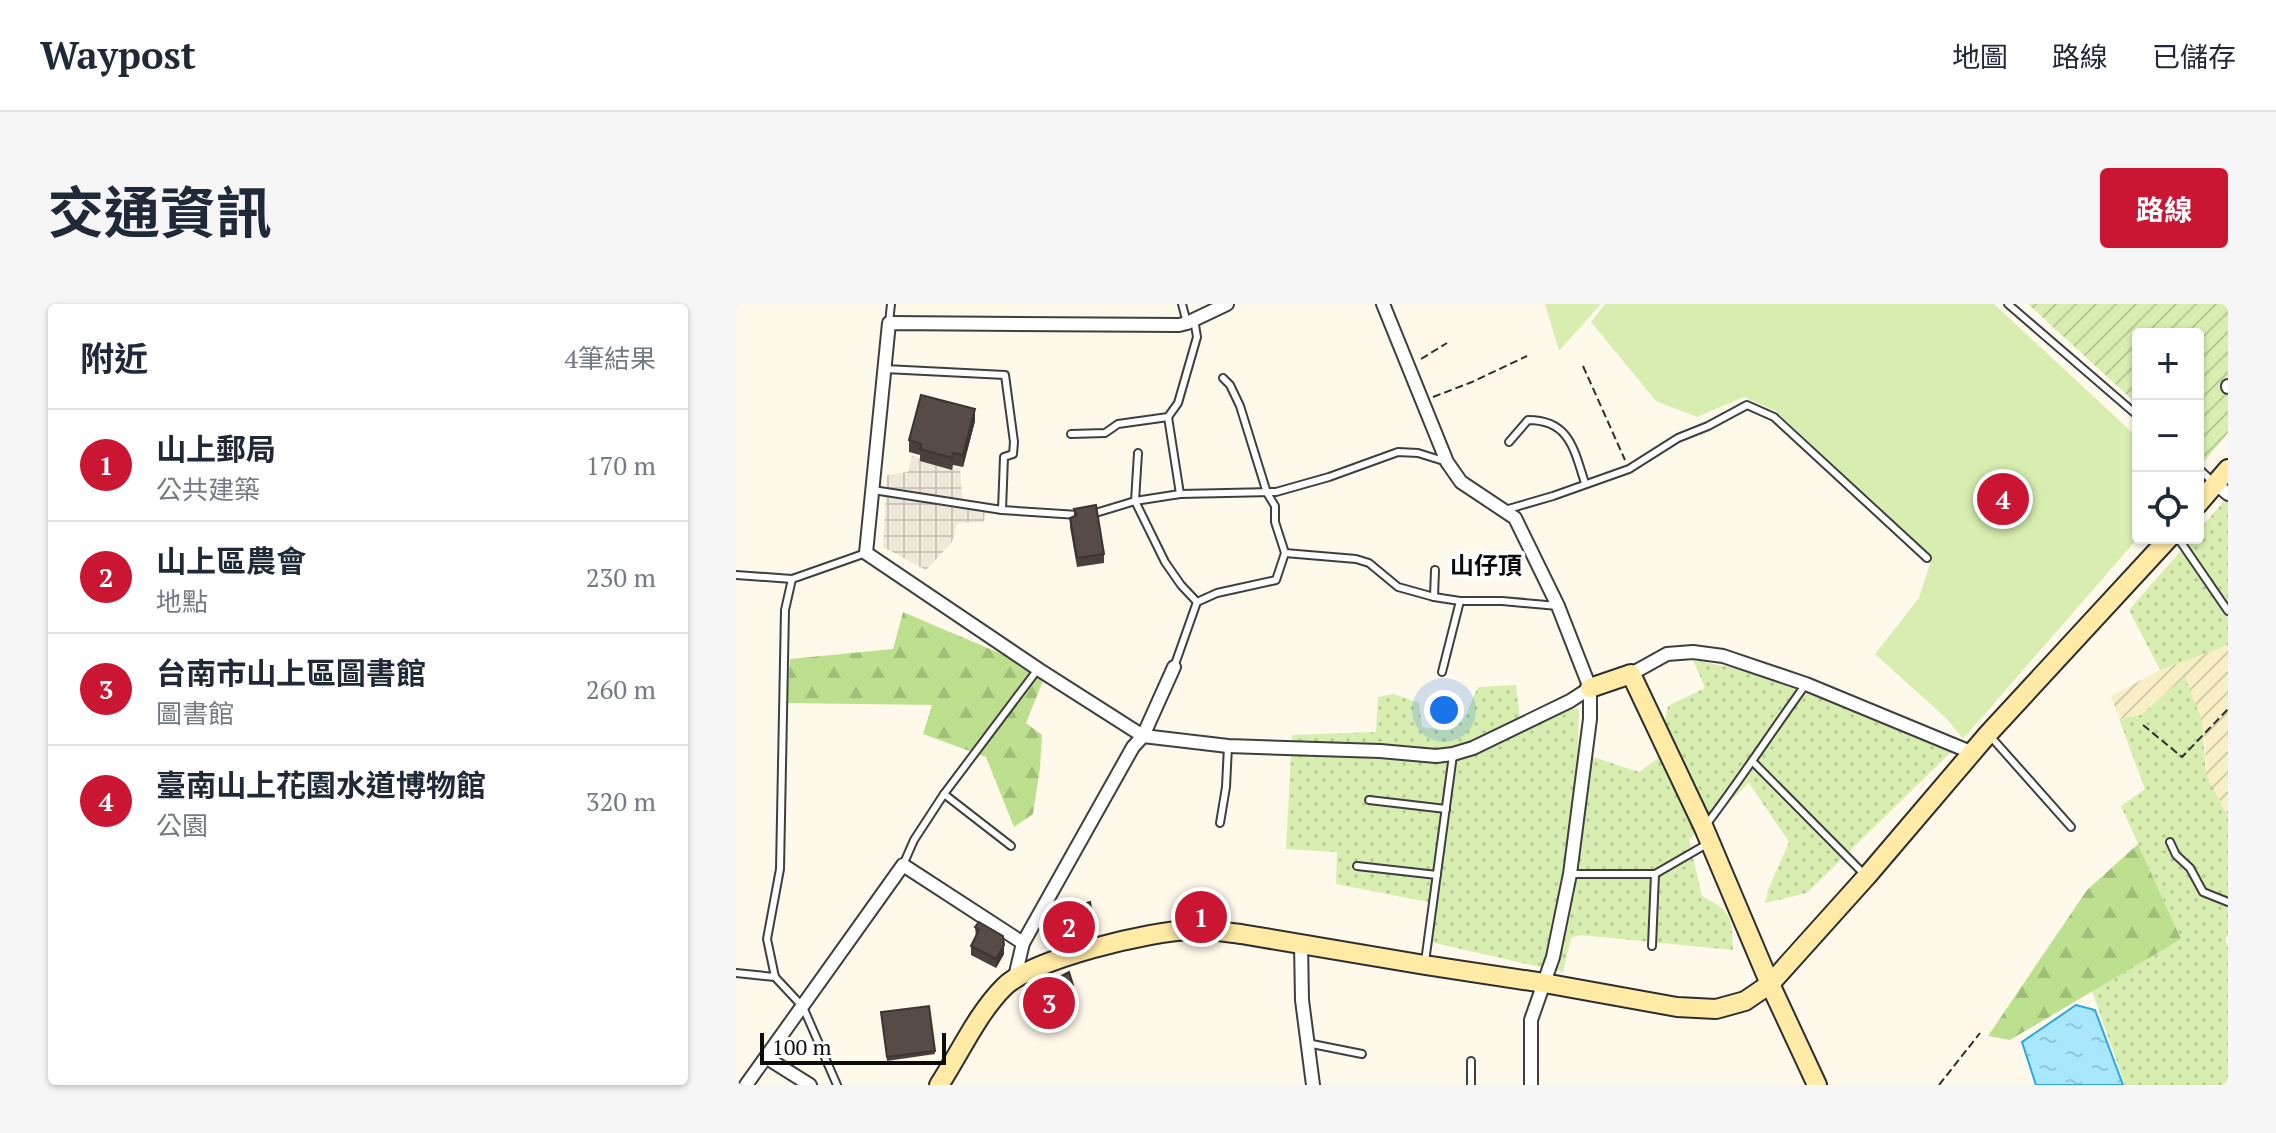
<!DOCTYPE html>
<html lang="zh-TW">
<head>
<meta charset="utf-8">
<style>
  :root { --surface:#fff; --page:#f6f6f7; --text:#1f2937; --muted:#747a83; --line:#e0e1e3; --accent:#ca1632 }
  body { margin:0; font-family:"PT Serif","Noto Sans TC",serif; background:var(--page); color:var(--text) }
  .controls { position:absolute; right:24px; top:24px; display:grid; overflow:hidden; border-radius:8px; box-shadow:0 2px 6px #0004 }
  .controls button { width:72px; height:72px; display:grid; place-items:center; padding:0; border:0; border-bottom:2px solid var(--line); background:var(--surface); color:var(--text); font:40px sans-serif }
  .scale { position:absolute; left:24px; bottom:20px; width:186px; box-sizing:border-box; padding-left:8px; border:4px solid #0c0c0c; border-top:0; font-size:22px; line-height:28px; white-space:nowrap; color:#0c0c0c; -webkit-text-stroke:6px #fff; paint-order:stroke }
  .you { position:absolute; left:708px; top:406px; width:28px; height:28px; margin:-20px; border:6px solid #fff; border-radius:50%; background:#1a73e8; box-shadow:0 0 0 12px #1a73e833 }
  .badge { display:grid; place-items:center; width:52px; height:52px; border-radius:50%; background:var(--accent); color:#fff; font-size:26px; font-weight:700 }
  .pin { position:absolute; translate:-50% -50%; border:4px solid #fff; box-shadow:0 2px 8px #0006 }
  .list { margin:0; padding:0; list-style:none }
  h2 { display:flex; justify-content:space-between; align-items:center; height:104px; margin:0; padding:0 32px; font-size:34px }
  h2 small { font-size:26px; font-weight:400; color:var(--muted) }
  .list li { display:grid; grid-template-columns:52px 1fr auto; gap:24px; align-items:center; box-sizing:border-box; height:112px; padding:0 32px; border-top:2px solid var(--line) }
  .list b { display:block; font-size:30px; white-space:nowrap }
  .list p { margin:0; font-size:26px; white-space:nowrap; color:var(--muted) }
  .list em { font-size:26px; font-style:normal; color:var(--muted) }
  .icon { flex:none; width:44px; height:44px; fill:none; stroke:currentColor; stroke-width:2; stroke-linecap:round; stroke-linejoin:round }
  .map { position:relative; flex:none; width:1492px; height:781px; overflow:hidden; border-radius:8px }
  header { display:flex; align-items:center; gap:48px; box-sizing:border-box; height:112px; padding:0 40px; background:var(--surface); border-bottom:2px solid var(--line) }
  header strong { font-size:38px }
  nav { display:flex; gap:44px; margin-inline-start:auto; font-size:28px }
  .intro { display:flex; align-items:center; justify-content:space-between; box-sizing:border-box; height:192px; padding:0 48px }
  h1 { margin:0; font-size:56px }
  .button { padding:20px 36px; border-radius:8px; background:var(--accent); color:#fff; font-size:28px; font-weight:700 }
  main { display:flex; gap:48px; padding:0 48px }
  aside { flex:1; background:var(--surface); border-radius:8px; box-shadow:0 2px 6px #0004 }
  .map>svg:first-child { display:block }
</style>
</head>
<body>
<header>
<strong>Waypost</strong>
<nav><a>地圖</a><a>路線</a><a>已儲存</a></nav>
</header>
<div class="intro"><h1>交通資訊</h1><a class="button">路線</a></div>
<main>
<aside>
<h2>附近<small>4筆結果</small></h2>
<ul class="list">
<li><span class="badge">1</span><div><b>山上郵局</b><p>公共建築</p></div><em>170 m</em></li>
<li><span class="badge">2</span><div><b>山上區農會</b><p>地點</p></div><em>230 m</em></li>
<li><span class="badge">3</span><div><b>台南市山上區圖書館</b><p>圖書館</p></div><em>260 m</em></li>
<li><span class="badge">4</span><div><b>臺南山上花園水道博物館</b><p>公園</p></div><em>320 m</em></li>
</ul>
</aside>
<div class="map">
<svg width="1492" height="781" viewBox="0 0 1492 781">
  <defs>
    <pattern id="farmland-furrows" width="10" height="10" patternUnits="userSpaceOnUse" patternTransform="scale(2)"><rect width="10" height="10" fill="#f8efc7"/><path d="M-1 1l2-2M0 10L10 0M9 11l2-2" fill="none" stroke="#d3ccaa"/></pattern>
    <pattern id="grass-dots" width="8" height="8" patternUnits="userSpaceOnUse" patternTransform="scale(2)"><rect width="8" height="8" fill="#d7eeb0"/><path d="M2 2h.1M6 6h.1" fill="none" stroke="#b7cb96" stroke-width="1.8" stroke-linecap="round"/></pattern>
    <pattern id="forest-firs" width="22" height="20" patternUnits="userSpaceOnUse" patternTransform="scale(2)"><rect width="22" height="20" fill="#bce08e"/><path d="M5 1l3.5 6h-7zM16 11l3.5 6h-7z" fill="#a0bf79"/></pattern>
    <pattern id="garden-furrows" width="10" height="10" patternUnits="userSpaceOnUse" patternTransform="scale(2)"><rect width="10" height="10" fill="#d7eeb0"/><path d="M-1 1l2-2M0 10L10 0M9 11l2-2" fill="none" stroke="#b7cb96"/></pattern>
    <pattern id="plaza-grid" width="8" height="8" patternUnits="userSpaceOnUse" patternTransform="scale(2)"><rect width="8" height="8" fill="#efe7d9"/><path d="M0 4h8M4 0v8" fill="none" stroke="#ccc5b9"/></pattern>
    <pattern id="water-ripples" width="26" height="14" patternUnits="userSpaceOnUse" patternTransform="scale(2)"><rect width="26" height="14" fill="#a9e7fd"/><path d="M2 4q2-2 4 0t4 0M15 11q2-2 4 0t4 0" fill="none" stroke="#90c5d8"/></pattern>
  </defs>
  <rect width="100%" height="100%" fill="#fff9eb"/>
  <path fill="url(#farmland-furrows)" d="M1492 341V513L1470 470 1469 437 1448 374 1405 411 1383 415 1375 392 1424 366Z"/>
  <g fill="url(#grass-dots)">
    <path d="M1492 193V341L1424 366 1393 306 1456 234H1462V227Z"/>
    <path d="M957 356 1019 368 1199 435 1215 448 1071 589 1029 599 1032 586 1053 538 1013 479 953 536 966 592C996 608 996 612 997 646L844 631 835 634 827 668 690 637 697 599 600 580 601 548 550 545 556 431 640 428 642 393 658 390 683 399 686 423C728 430 726 417 742 383L780 381 784 414 843 404 842 448 903 468 921 455 932 402 969 384Z"/>
    <path d="M1449 373 1466 417 1470 470 1492 513V632L1489 634 1492 644V781H1389L1356 687 1445 635 1385 502 1409 485 1383 415 1405 411Z"/>
  </g>
  <g fill="url(#forest-firs)">
    <path d="M167 308 310 369 290 419 306 431 304 464 297 510 278 523 250 453 187 430 196 401 51 399 54 355 157 345Z"/>
    <path d="M1402 540 1445 635 1274 736 1252 732 1351 586Z"/>
  </g>
  <g fill="#d7eeb0">
    <path d="M809 0H865L823 47Z"/>
    <path d="M869 0H1258L1402 134V234L1227 435 1211 415 1139 350 1183 294 1196 254 1039 107 1008 93 961 113 920 97 855 18Z"/>
  </g>
  <path fill="url(#garden-furrows)" d="M1292 0H1492V129L1466 160 1462 156V30H1402V101Z"/>
  <path fill="url(#plaza-grid)" d="M176 152 224 165 227 201 249 206 248 218 221 219 216 238 190 266 147 243 151 171 172 168Z"/>
  <path fill="url(#water-ripples)" stroke="#28a8dc" stroke-width="2" d="M1340 701 1359 706 1387 781H1300L1286 738Z"/>
  <g fill="none" stroke-linecap="round" stroke-linejoin="round">
    <defs>
      <g id="lane">
        <path d="M446 0 451 19"/>
        <path d="M1272 0 1402 112"/>
        <path d="M153 19 155 0"/>
        <path d="M149 65 269 71 278 138 277 150 268 153 266 206"/>
        <path d="M432 113 444 190"/>
        <path d="M335 130 369 129 382 120 432 113 442 99 461 33 458 15"/>
        <path d="M773 138 792 116C834 116 838 146 849 179"/>
        <path d="M402 149 399 197 429 258 445 281 461 298"/>
        <path d="M1462 164 1477 178"/>
        <path d="M137 186 266 206 342 211"/>
        <path d="M769 206 817 192 893 165 942 134 972 122 1011 101 1038 113 1191 254"/>
        <path d="M353 211 399 197 444 190 540 188 593 173 662 148 682 149 711 158"/>
        <path d="M1442 234 1492 307"/>
        <path d="M549 249 620 255 633 259 662 283 698 293 724 297H766L822 302"/>
        <path d="M0 271 56 275"/>
        <path d="M698 293 699 266"/>
        <path d="M438 363 461 298 481 289 540 276 549 249 539 218V202L531 189 504 102 494 81 487 74"/>
        <path d="M706 368 724 297"/>
        <path d="M1255 433 1335 523"/>
        <path d="M1017 458 1128 570"/>
        <path d="M208 490 275 542"/>
        <path d="M633 496 710 505"/>
        <path d="M484 519 490 483 492 442"/>
        <path d="M970 521C1005 475 1036 427 1070 380"/>
        <path d="M1434 538 1440 551 1454 564 1467 588 1492 598"/>
        <path d="M167 561 178 536 208 490 302 365"/>
        <path d="M621 562 701 571"/>
        <path d="M835 570H919L971 540"/>
        <path d="M916 642 919 570"/>
        <path d="M689 658 717 451"/>
        <path d="M0 669 39 673"/>
        <path d="M571 739 626 750"/>
        <path d="M101 781 67 703 39 673 31 635 44 565 49 306 56 275 130 249"/>
        <path d="M735 781V757"/>
      </g>
      <g id="street">
        <path d="M647 0 711 158 725 178 779 214 822 302 854 384V415L834 570 817 653 795 716V781"/>
        <path d="M1492 82V83"/>
        <path d="M1479 179 1492 190"/>
        <path d="M438 363 407 432 302 365 130 249 153 19 443 21 451 19 491 0"/>
        <path d="M895 370 931 350 957 348 987 352 1070 380 1237 449"/>
        <path d="M565 639 566 696 577 781"/>
        <path d="M279 673 287 639 397 443 407 432 492 442 644 447 700 452 717 450 737 444 834 397 854 384"/>
        <path d="M31 754 74 781"/>
        <path d="M10 781 167 561 287 639"/>
      </g>
      <g id="secondary">
        <path d="M1462 200 1492 165"/>
        <path d="M854 384 895 370 968 524 1034 680 1081 781"/>
        <path d="M203 781C224 749 241 710 268 683 296 655 414 627 455 626 472 625 488 628 505 630L689 661 808 679 941 703 980 705 1009 697 1034 680 1131 572 1252 430 1433 234"/>
      </g>
    </defs>
    <use href="#lane" stroke="#3f3f3f" stroke-width="10"/>
    <use href="#street" stroke="#3f3f3f" stroke-width="16"/>
    <use href="#secondary" stroke="#2e2e2e" stroke-width="22"/>
    <g stroke="#2e2e2e" stroke-width="2" stroke-dasharray="8 4" stroke-linecap="butt">
      <path d="M685 55 711 39"/>
      <path d="M847 62 889 156"/>
      <path d="M697 93 736 78 791 52"/>
      <path d="M1407 421 1446 453 1492 405"/>
      <path d="M1203 781 1244 729"/>
    </g>
    <use href="#lane" stroke="#fff" stroke-width="6"/>
    <use href="#street" stroke="#fff" stroke-width="12"/>
    <use href="#secondary" stroke="#ffeba6" stroke-width="18"/>
  </g>
  <g fill="#4a403d">
    <path d="M239 117 227 163 217 161 216 166 184 157V151L173 148V136Z"/>
    <path d="M338 205 368 250V259L341 263 334 223V214L338 212Z"/>
    <path d="M322 604 330 605 357 627 311 641 306 633V623L322 607Z"/>
    <path d="M243 618 268 650 260 664 235 651V642L240 633 239 623Z"/>
    <path d="M335 691 338 707 306 724 299 710 294 713 286 702V693L337 691Z"/>
    <path d="M193 702 199 750 151 757 145 708Z"/>
  </g>
  <g fill="#3c3432">
    <path d="M239 105V117L227 163V151Z"/>
    <path d="M357 617V627L311 641V631Z"/>
    <path d="M268 641V650L260 664V655Z"/>
    <path d="M337 681V691L331 692V683Z"/>
    <path d="M338 698V707L306 724V714Z"/>
    <path d="M299 700V710L294 713V703Z"/>
  </g>
  <g fill="#564b47" stroke="#3c3432" stroke-width="2">
    <path d="M185 91 239 105 227 151 217 149 216 154 184 145 185 140 173 136Z"/>
    <path d="M360 201 368 250 341 254 334 214 341 211 338 205Z"/>
    <path d="M354 598 357 617 311 631 306 623 312 610 323 607 322 604 329 602 330 605Z"/>
    <path d="M243 618 267 632 268 641 260 655 235 642 243 626 239 623Z"/>
    <path d="M333 668 337 681 331 683 338 698 306 714 299 700 294 703 286 693Z"/>
    <path d="M193 702 199 747 151 753 145 708Z"/>
  </g>
  <g text-anchor="middle" dominant-baseline="central" stroke-width="8" stroke-linejoin="round" paint-order="stroke">
    <g font-size="24" font-weight="bold" fill="#0c0c0c" stroke="#fff">
      <text x="750" y="261">山仔頂</text>
    </g>
  </g>
</svg>
<div class="controls">
<button>+</button>
<button>−</button>
<button><svg class="icon" aria-label="locate" viewBox="0 0 24 24"><circle cx="12" cy="12" r="6"/><path d="M12 2v4M12 18v4M2 12h4M18 12h4"/></svg></button>
</div>
<div class="scale">100 m</div>
<div class="you"></div>
<div class="pin badge" style="left:465px;top:613px">1</div>
<div class="pin badge" style="left:333px;top:623px">2</div>
<div class="pin badge" style="left:313px;top:699px">3</div>
<div class="pin badge" style="left:1267px;top:195px">4</div>
</div>
</main>
</body>
</html>
